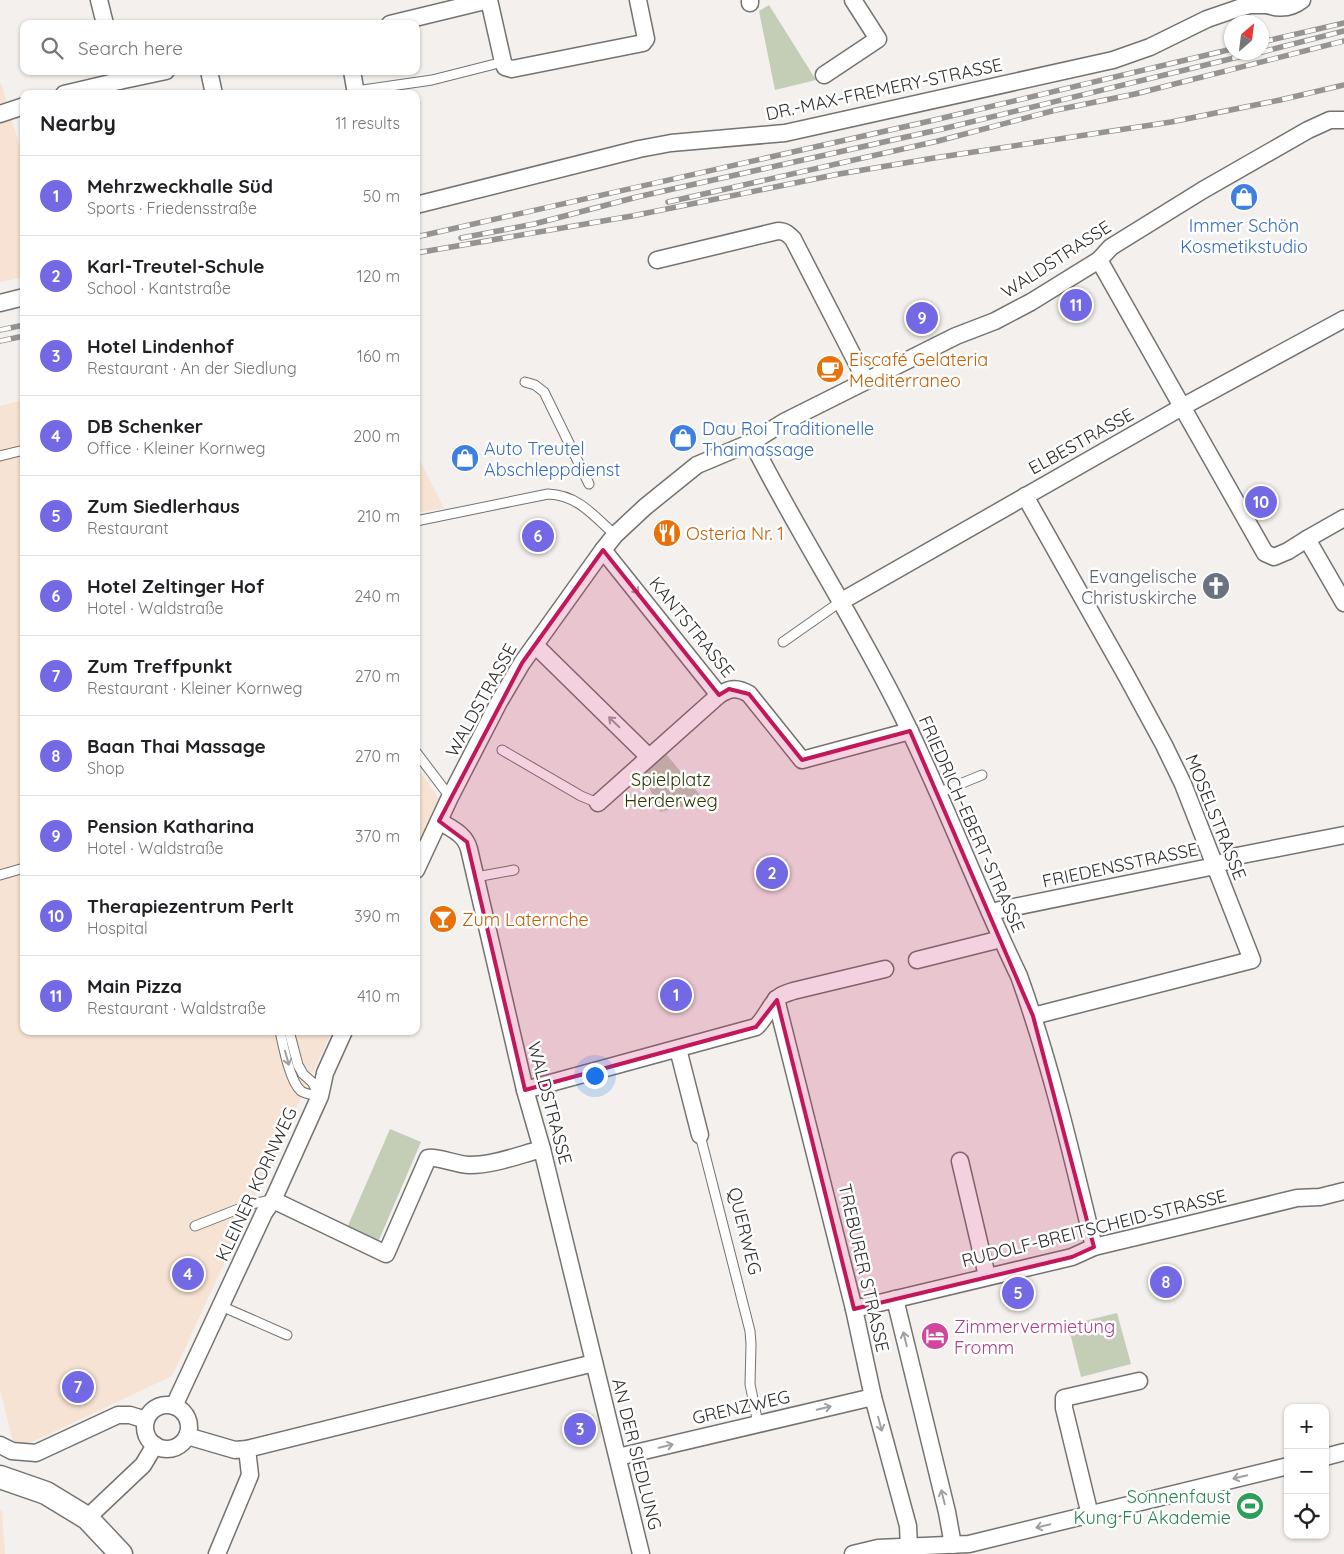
<!DOCTYPE html>
<html lang="en">
<head>
<meta charset="utf-8">
<style>
  :root { --surface:#fff; --page:#f2f2f2; --text:#202124; --muted:#757577; --line:#e0e0e0; --accent:#7369e4 }
  body { margin:0; font-family:Quicksand,sans-serif; background:var(--page); color:var(--text) }
  .controls { position:absolute; right:15px; bottom:15px; display:grid; overflow:hidden; border-radius:10px; box-shadow:0 1px 4px #0004 }
  .controls button { width:45px; height:45px; display:grid; place-items:center; padding:0; border:0; border-bottom:1px solid var(--line); background:var(--surface); color:var(--text); font:25px sans-serif }
  .compass { position:absolute; left:1224px; top:15px; width:45px; height:45px; border-radius:50%; background:var(--surface); box-shadow:0 1px 4px #0004; rotate:28deg }
  .you { position:absolute; left:594px; top:1075px; width:18px; height:18px; margin:-12px; border:4px solid #fff; border-radius:50%; background:#1a73e8; box-shadow:0 0 0 8px #1a73e833 }
  .badge { display:grid; place-items:center; width:32px; height:32px; border-radius:50%; background:var(--accent); color:#fff; font-size:16px; font-weight:700 }
  .pin { position:absolute; translate:-50% -50%; border:2px solid #fff; box-shadow:0 1px 5px #0006 }
  .list { margin:0; padding:0; list-style:none }
  h2 { display:flex; justify-content:space-between; align-items:center; height:65px; margin:0; padding:0 20px; font-size:21px }
  h2 small { font-size:16px; font-weight:400; color:var(--muted) }
  .list li { display:grid; grid-template-columns:32px 1fr auto; gap:15px; align-items:center; box-sizing:border-box; height:80px; padding:0 20px; border-top:1px solid var(--line) }
  .list b { display:block; font-size:19px; white-space:nowrap }
  .list p { margin:0; font-size:16px; white-space:nowrap; color:var(--muted) }
  .list em { font-size:16px; font-style:normal; color:var(--muted) }
  .icon { flex:none; width:28px; height:28px; fill:none; stroke:currentColor; stroke-width:2; stroke-linecap:round; stroke-linejoin:round }
  .map { position:relative; flex:none; width:1344px; height:1554px; overflow:hidden }
  .search { position:absolute; background:var(--surface); box-shadow:0 1px 4px #0004; left:20px; top:20px; width:400px; height:55px; display:flex; align-items:center; gap:12px; box-sizing:border-box; padding:0 18px; border-radius:10px; color:var(--muted); font-size:19px }
  .panel { position:absolute; background:var(--surface); box-shadow:0 1px 4px #0004; left:20px; top:90px; width:400px; height:945px; border-radius:10px }
  .map>svg:first-child { display:block }
</style>
</head>
<body>
<div class="map">
<svg width="1344" height="1554" viewBox="0 0 1344 1554">
  <rect width="100%" height="100%" fill="#f3f0ed"/>
  <path fill="#f8e2d4" d="M1 83 24 161V277L0 282V84Z"/>
  <g fill="#f6e3d3">
    <path d="M24 400V1031H332L172 1376 15 1450 0 1389V406Z"/>
    <path d="M416 453 444 508 416 513Z"/>
    <path d="M416 766 441 802 416 854Z"/>
    <path d="M0 1510 2 1511 5 1554H0Z"/>
  </g>
  <g fill="#c4cdb6">
    <path d="M769 5 816 80 775 90 759 11Z"/>
    <path d="M666 754 705 801 660 812 643 773Z"/>
    <path d="M390 1129 421 1142 378 1242 347 1228Z"/>
    <path d="M1117 1313 1131 1364 1081 1377 1068 1325Z"/>
  </g>
  <g fill="none" stroke-linecap="round" stroke-linejoin="round">
    <defs>
      <g id="lane">
        <path d="M356 91 432 80 503 62"/>
        <path d="M525 382 535 385 544 392 589 484"/>
        <path d="M0 456 24 450"/>
        <path d="M416 521 548 494C578 495 594 516 615 535"/>
        <path d="M783 642 840 602"/>
        <path d="M502 750 581 796 598 803"/>
        <path d="M416 752 450 797"/>
        <path d="M938 793 982 775"/>
        <path d="M0 875 24 868"/>
        <path d="M476 877 514 870"/>
        <path d="M280 1031C283 1045 290 1082 301 1091 305 1094 314 1095 320 1096"/>
        <path d="M289 1031 298 1065 303 1074 312 1082 320 1096"/>
        <path d="M700 1135 750 1331 751 1344 750 1384 758 1424"/>
        <path d="M195 1226 251 1204 272 1200"/>
        <path d="M221 1306 287 1335"/>
      </g>
      <g id="street">
        <path d="M99 0 105 24"/>
        <path d="M489 0 503 62 505 67 512 69 643 43 646 39 638 0"/>
        <path d="M750 0V3"/>
        <path d="M1257 0C1272 9 1288 11 1302 0"/>
        <path d="M390 24 489 0"/>
        <path d="M116 71 119 81 166 71"/>
        <path d="M209 71 214 94"/>
        <path d="M352 71 356 94"/>
        <path d="M824 75 878 39 853 0"/>
        <path d="M64 94 119 81"/>
        <path d="M0 114 24 106"/>
        <path d="M416 205 639 149 671 143 785 133 1113 60 1150 47 1207 19 1239 8 1250 5H1265"/>
        <path d="M657 260 778 231C785 231 788 234 793 239L866 381"/>
        <path d="M1099 260 1265 553 1274 557 1288 551 1307 539 1344 603"/>
        <path d="M0 303 24 297"/>
        <path d="M752 442C799 535 857 623 903 717 945 802 978 891 1019 976 1051 1065 1072 1156 1094 1247"/>
        <path d="M1025 496 1126 675 1164 745 1183 784 1252 960 1033 1016"/>
        <path d="M1307 539 1344 518"/>
        <path d="M603 550 719 695"/>
        <path d="M840 602 1182 407 1344 319"/>
        <path d="M535 645 649 757"/>
        <path d="M598 803 719 695C730 688 737 687 749 694L802 760 910 731"/>
        <path d="M439 821C452 829 465 834 469 849L525 1090 542 1149 641 1554"/>
        <path d="M416 870 450 797 499 702 522 663 603 550 615 535 645 507 697 465 752 442 784 422 956 336 995 321 1031 302 1099 260 1111 247 1203 190 1308 130 1330 120H1344"/>
        <path d="M990 912 1215 866 1237 856 1344 835"/>
        <path d="M917 960 1001 939"/>
        <path d="M776 999 854 1309 873 1397 908 1526 909 1547 908 1554"/>
        <path d="M678 1049 700 1135"/>
        <path d="M525 1090 756 1027C765 1019 770 1005 778 998 782 994 788 993 793 991L885 969"/>
        <path d="M960 1161 987 1276"/>
        <path d="M273 1200 386 1254 428 1158C438 1156 456 1165 470 1165 494 1165 519 1155 542 1149"/>
        <path d="M895 1299 947 1512 953 1545"/>
        <path d="M854 1309 1072 1257 1094 1247 1203 1221 1297 1198 1320 1197 1344 1191"/>
        <circle cx="167" cy="1427" r="22"/>
        <path d="M174 1406 264 1213 273 1200 320 1096 325 1073 344 1031"/>
        <path d="M187 1436 235 1450 247 1449 594 1363"/>
        <path d="M0 1445 12 1451 36 1453 118 1415H130L146 1420"/>
        <path d="M618 1457 873 1397"/>
        <path d="M1325 1457 1344 1452"/>
        <path d="M1090 1515 1064 1408V1398L1139 1381"/>
        <path d="M87 1518 143 1465 155 1445"/>
        <path d="M217 1554 250 1475 247 1449"/>
        <path d="M853 1554 878 1548 969 1544 1288 1466"/>
      </g>
      <path id="secondary" d="M0 1477 46 1493 87 1518 121 1554"/>
    </defs>
    <use href="#lane" stroke="#757370" stroke-width="11"/>
    <use href="#street" stroke="#757370" stroke-width="19"/>
    <use href="#secondary" stroke="#757370" stroke-width="25"/>
    <use href="#lane" stroke="#fff" stroke-width="9"/>
    <use href="#street" stroke="#fff" stroke-width="16"/>
    <use href="#secondary" stroke="#fff" stroke-width="22"/>
    <defs>
      <g id="rail">
        <path d="M1262 42 1344 23"/>
        <path d="M1262 52 1344 31"/>
        <path d="M668 202 938 141 1056 110 1135 94 1344 41"/>
        <path d="M416 237 930 121 1232 49"/>
        <path d="M461 238 534 224 637 197 942 129 1259 52"/>
        <path d="M416 253 632 216 839 174 934 158 1171 122 1280 100 1344 85"/>
        <path d="M0 330 24 325"/>
        <path d="M0 341 24 336"/>
      </g>
    </defs>
    <use href="#rail" stroke="#969492" stroke-width="5.5"/>
    <use href="#rail" stroke="#fff" stroke-width="4" stroke-dasharray="11" stroke-linecap="butt"/>
  </g>
  <defs><path id="oneway-shaft" d="M-6 0H5M1.5-3L5.5 0L1.5 3" fill="none" stroke-width="1.6" stroke-linecap="round" stroke-linejoin="round" transform="scale(1.25)"/></defs>
  <g stroke="#a1a0a0">
    <use href="#oneway-shaft" transform="translate(634 588) rotate(51)"/>
    <use href="#oneway-shaft" transform="translate(614 722) rotate(-136)"/>
    <use href="#oneway-shaft" transform="translate(287 1058) rotate(74)"/>
    <use href="#oneway-shaft" transform="translate(905 1339) rotate(-104)"/>
    <use href="#oneway-shaft" transform="translate(824 1408) rotate(-13)"/>
    <use href="#oneway-shaft" transform="translate(880 1424) rotate(75)"/>
    <use href="#oneway-shaft" transform="translate(666 1446) rotate(-13)"/>
    <use href="#oneway-shaft" transform="translate(1240 1477) rotate(166)"/>
    <use href="#oneway-shaft" transform="translate(943 1497) rotate(-104)"/>
    <use href="#oneway-shaft" transform="translate(1043 1526) rotate(166)"/>
  </g>
  <path fill="#c2185b" fill-opacity="0.2" stroke="#c2185b" stroke-width="4" stroke-linejoin="round" d="M603 550 719 695 729 689 749 694 802 760 910 731 1033 1016 1094 1247 1072 1257 854 1309 777 1000 756 1027 525 1090 467 842 439 821 522 663Z"/>
  <defs>
    <symbol id="shop-disc" viewBox="-11 -11 22 22"><circle r="9.5" fill="#3f7fe0" stroke="#fff"/><path d="M-5-2.5h2.3a2.7 3.5 0 0 1 5.4 0H5L5.5 6h-11ZM-1.5-2.5h3a1.5 2.3 0 0 0-3 0Z" fill="#fff"/></symbol>
    <symbol id="cafe-disc" viewBox="-11 -11 22 22"><circle r="9.5" fill="#e8710a" stroke="#fff"/><path d="M-5.5-4.5H6V0H3Q3 3.5 0 3.5H-2.5Q-5.5 3.5-5.5 0ZM3-3.2v2h1.7v-2ZM-6 4.5H4V6H-6Z" fill="#fff"/></symbol>
    <symbol id="restaurant-disc" viewBox="-11 -11 22 22"><circle r="9.5" fill="#e8710a" stroke="#fff"/><path d="M-5-6h1v4h1v-4h1v4h1v-4h1v5L-1.5 .5V6h-2V.5L-5-1ZM5-6V6H3V1.5H1.5Q1.5-4 5-6Z" fill="#fff"/></symbol>
    <symbol id="church-disc" viewBox="-11 -11 22 22"><circle r="9.5" fill="#6b7280" stroke="#fff"/><path d="M-1.2-6h2.4v3.5h3.3v2.4h-3.3V6h-2.4V-.1h-3.3v-2.4h3.3Z" fill="#fff"/></symbol>
    <symbol id="bar-disc" viewBox="-11 -11 22 22"><circle r="9.5" fill="#e8710a" stroke="#fff"/><path d="M-6-5H6L.8 .8V4.5H3.5V6h-7V4.5H-.8V.8Z" fill="#fff"/></symbol>
    <symbol id="hotel-disc" viewBox="-11 -11 22 22"><circle r="9.5" fill="#d1479c" stroke="#fff"/><path d="M-6-4.5h1.5V1H6V5H4.5V3h-9V5H-6ZM-4 0a1.8 1.8 0 1 1 3.6 0ZM.5 0V-2.5h3Q6-2.5 6 0Z" fill="#fff"/></symbol>
    <symbol id="stadium-disc" viewBox="-11 -11 22 22"><circle r="9.5" fill="#2e9e5b" stroke="#fff"/><path d="M0-5a6.5 5 0 1 0 0 10a6.5 5 0 1 0 0-10ZM-3.5-1.8h7v3.6h-7Z" fill="#fff"/></symbol>
  </defs>
  <g fill-rule="evenodd">
    <use href="#shop-disc" x="1228" y="181" width="32" height="32"/>
    <use href="#cafe-disc" x="814" y="353" width="32" height="32"/>
    <use href="#shop-disc" x="667" y="422" width="32" height="32"/>
    <use href="#shop-disc" x="449" y="442" width="32" height="32"/>
    <use href="#restaurant-disc" x="651" y="517" width="32" height="32"/>
    <use href="#church-disc" x="1200" y="570" width="32" height="32"/>
    <use href="#bar-disc" x="427" y="903" width="32" height="32"/>
    <use href="#hotel-disc" x="919" y="1320" width="32" height="32"/>
    <use href="#stadium-disc" x="1234" y="1490" width="32" height="32"/>
  </g>
  <g text-anchor="middle" dominant-baseline="central" stroke-width="5" stroke-linejoin="round" paint-order="stroke">
    <g font-size="18" fill="#2e2d2c" stroke="#fff">
      <text transform="translate(884 89) rotate(-12)">DR.-MAX-FREMERY-STRASSE</text>
      <text transform="translate(1056 259) rotate(-33)">WALDSTRASSE</text>
      <text transform="translate(1081 441) rotate(-29)">ELBESTRASSE</text>
      <text transform="translate(692 627) rotate(51)">KANTSTRASSE</text>
      <text transform="translate(481 700) rotate(-61)">WALDSTRASSE</text>
      <text transform="translate(1216 817) rotate(68)">MOSELSTRASSE</text>
      <text transform="translate(972 824) rotate(66)">FRIEDRICH-EBERT-STRASSE</text>
      <text transform="translate(1120 865) rotate(-12)">FRIEDENSSTRASSE</text>
      <text transform="translate(550 1103) rotate(75)">WALDSTRASSE</text>
      <text transform="translate(256 1184) rotate(-65)">KLEINER KORNWEG</text>
      <text transform="translate(1094 1228) rotate(-14)">RUDOLF-BREITSCHEID-STRASSE</text>
      <text transform="translate(745 1231) rotate(76)">QUERWEG</text>
      <text transform="translate(864 1268) rotate(77)">TREBURER STRASSE</text>
      <text transform="translate(741 1407) rotate(-13)">GRENZWEG</text>
      <text transform="translate(637 1454) rotate(76)">AN DER SIEDLUNG</text>
    </g>
    <g font-size="18" fill="#366cbe" stroke="#fff" text-anchor="start">
      <text x="1244" y="225" text-anchor="middle">Immer Schön<tspan x="1244" dy="21">Kosmetikstudio</tspan></text>
      <text x="702" y="428">Dau Roi Traditionelle<tspan x="702" dy="21">Thaimassage</tspan></text>
      <text x="484" y="448">Auto Treutel<tspan x="484" dy="21">Abschleppdienst</tspan></text>
    </g>
    <g font-size="18" fill="#c56008" stroke="#fff" text-anchor="start">
      <text x="849" y="359">Eiscafé Gelateria<tspan x="849" dy="21">Mediterraneo</tspan></text>
      <text x="686" y="533">Osteria Nr. 1</text>
      <text x="462" y="919">Zum Laternche</text>
    </g>
    <g font-size="18" fill="#5b616d" stroke="#fff" text-anchor="end">
      <text x="1197" y="576">Evangelische<tspan x="1197" dy="21">Christuskirche</tspan></text>
    </g>
    <g font-size="18" fill="#2a3701" stroke="#fff">
      <text x="671" y="779">Spielplatz<tspan x="671" dy="21">Herderweg</tspan></text>
    </g>
    <g font-size="18" fill="#b23c85" stroke="#fff" text-anchor="start">
      <text x="954" y="1326">Zimmervermietung<tspan x="954" dy="21">Fromm</tspan></text>
    </g>
    <g font-size="18" fill="#27864d" stroke="#fff" text-anchor="end">
      <text x="1231" y="1496">Sonnenfaust<tspan x="1231" dy="21">Kung Fu Akademie</tspan></text>
    </g>
  </g>
</svg>
<div class="controls">
<button>+</button>
<button>−</button>
<button><svg class="icon" aria-label="locate" viewBox="0 0 24 24"><circle cx="12" cy="12" r="6"/><path d="M12 2v4M12 18v4M2 12h4M18 12h4"/></svg></button>
</div>
<svg class="compass" viewBox="-18 -18 36 36"><path d="M0-13l5 13h-10z" fill="#e53935"/><path d="M0 13l5-13h-10z" fill="#757577"/></svg>
<div class="you"></div>
<div class="pin badge" style="left:676px;top:995px">1</div>
<div class="pin badge" style="left:772px;top:873px">2</div>
<div class="pin badge" style="left:580px;top:1429px">3</div>
<div class="pin badge" style="left:188px;top:1274px">4</div>
<div class="pin badge" style="left:1018px;top:1293px">5</div>
<div class="pin badge" style="left:538px;top:536px">6</div>
<div class="pin badge" style="left:78px;top:1387px">7</div>
<div class="pin badge" style="left:1166px;top:1282px">8</div>
<div class="pin badge" style="left:922px;top:318px">9</div>
<div class="pin badge" style="left:1261px;top:502px">10</div>
<div class="pin badge" style="left:1076px;top:305px">11</div>
<div class="search"><svg class="icon" aria-label="search" viewBox="0 0 24 24"><circle cx="10" cy="10" r="6"/><path d="M15 15l6 6"/></svg>Search here</div>
<section class="panel">
<h2>Nearby<small>11 results</small></h2>
<ul class="list">
<li><span class="badge">1</span><div><b>Mehrzweckhalle Süd</b><p>Sports · Friedensstraße</p></div><em>50 m</em></li>
<li><span class="badge">2</span><div><b>Karl-Treutel-Schule</b><p>School · Kantstraße</p></div><em>120 m</em></li>
<li><span class="badge">3</span><div><b>Hotel Lindenhof</b><p>Restaurant · An der Siedlung</p></div><em>160 m</em></li>
<li><span class="badge">4</span><div><b>DB Schenker</b><p>Office · Kleiner Kornweg</p></div><em>200 m</em></li>
<li><span class="badge">5</span><div><b>Zum Siedlerhaus</b><p>Restaurant</p></div><em>210 m</em></li>
<li><span class="badge">6</span><div><b>Hotel Zeltinger Hof</b><p>Hotel · Waldstraße</p></div><em>240 m</em></li>
<li><span class="badge">7</span><div><b>Zum Treffpunkt</b><p>Restaurant · Kleiner Kornweg</p></div><em>270 m</em></li>
<li><span class="badge">8</span><div><b>Baan Thai Massage</b><p>Shop</p></div><em>270 m</em></li>
<li><span class="badge">9</span><div><b>Pension Katharina</b><p>Hotel · Waldstraße</p></div><em>370 m</em></li>
<li><span class="badge">10</span><div><b>Therapiezentrum Perlt</b><p>Hospital</p></div><em>390 m</em></li>
<li><span class="badge">11</span><div><b>Main Pizza</b><p>Restaurant · Waldstraße</p></div><em>410 m</em></li>
</ul>
</section>
</div>
</body>
</html>
